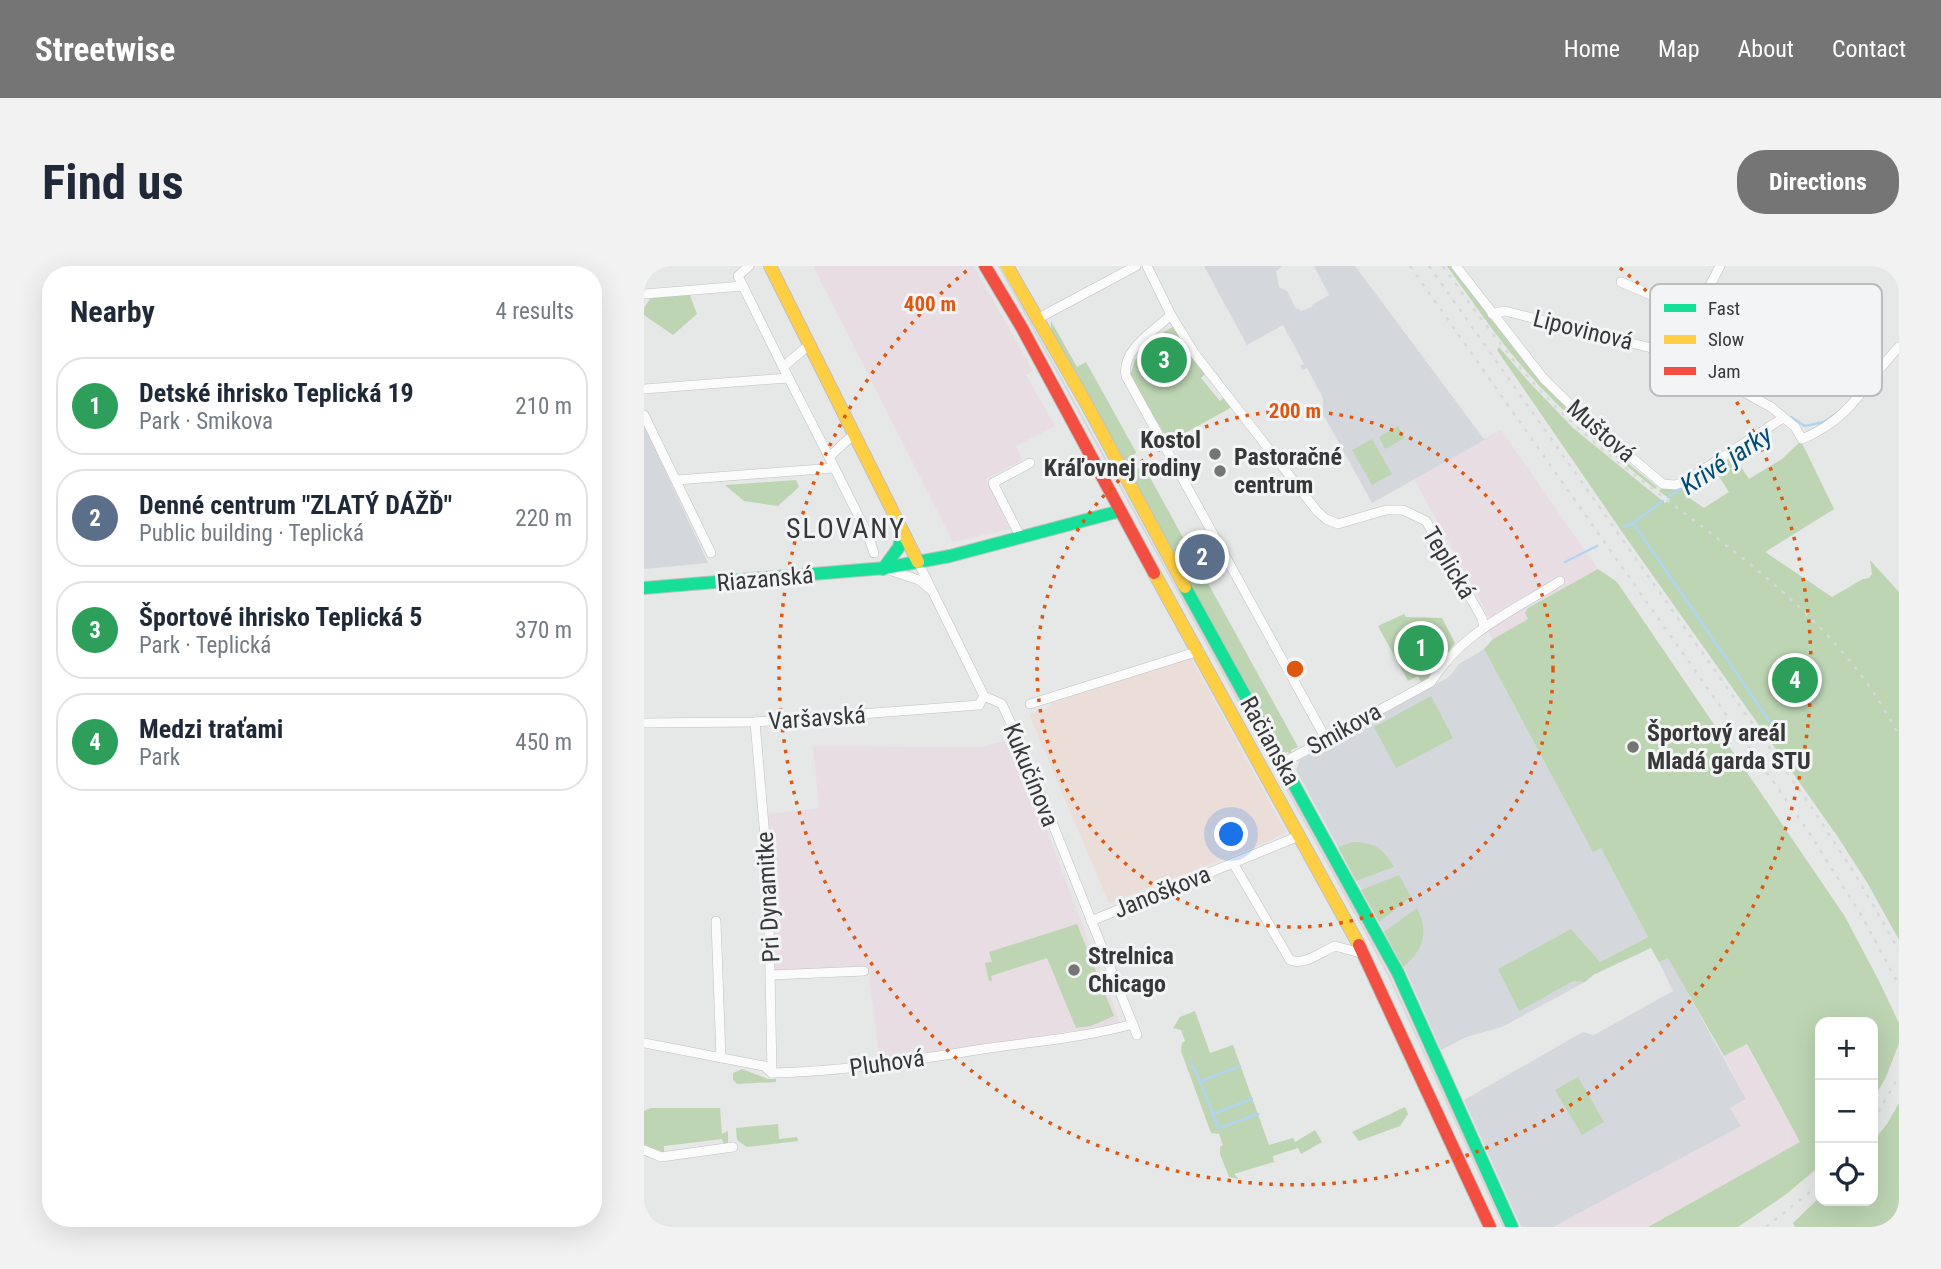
<!DOCTYPE html>
<html lang="en">
<head>
<meta charset="utf-8">
<style>
  :root { --surface:#fff; --page:#f2f2f3; --text:#1f2937; --muted:#747a83; --line:#e0e1e3; --accent:#757576 }
  body { margin:0; font-family:"Roboto Condensed",sans-serif; background:var(--page); color:var(--text) }
  .controls { position:absolute; right:21px; bottom:21px; display:grid; overflow:hidden; border-radius:14px; box-shadow:0 7px 28px #0002 }
  .controls button { width:63px; height:63px; display:grid; place-items:center; padding:0; border:0; border-bottom:2px solid var(--line); background:var(--surface); color:var(--text); font:35px sans-serif }
  .you { position:absolute; left:588px; top:569px; width:24px; height:24px; margin:-18px; border:5px solid #fff; border-radius:50%; background:#1a73e8; box-shadow:0 0 0 10px #1a73e833 }
  .badge { display:grid; place-items:center; width:46px; height:46px; border-radius:50%; background:var(--accent); color:#fff; font-size:23px; font-weight:700 }
  .pin { position:absolute; translate:-50% -50%; border:4px solid #fff; box-shadow:0 2px 7px #0006 }
  .list { margin:0; padding:0; list-style:none }
  h2 { display:flex; justify-content:space-between; align-items:center; height:91px; margin:0; padding:0 28px; font-size:30px }
  h2 small { font-size:23px; font-weight:400; color:var(--muted) }
  .list li { display:grid; grid-template-columns:46px 1fr auto; gap:21px; align-items:center; box-sizing:border-box; height:98px; margin:0 14px 14px; padding:0 14px; border:2px solid var(--line); border-radius:28px }
  .list b { display:block; font-size:26px; white-space:nowrap }
  .list p { margin:0; font-size:23px; white-space:nowrap; color:var(--muted) }
  .list em { font-size:23px; font-style:normal; color:var(--muted) }
  .icon { flex:none; width:38px; height:38px; fill:none; stroke:currentColor; stroke-width:2; stroke-linecap:round; stroke-linejoin:round }
  .map { position:relative; flex:none; width:1255px; height:961px; overflow:hidden; border-radius:28px }
  header { display:flex; align-items:center; gap:42px; box-sizing:border-box; height:98px; padding:0 35px; background:var(--accent); color:#fff }
  header strong { font-size:33px }
  nav { display:flex; gap:38px; margin-inline-start:auto; font-size:24px }
  .intro { display:flex; align-items:center; justify-content:space-between; box-sizing:border-box; height:168px; padding:0 42px }
  h1 { margin:0; font-size:49px }
  .button { padding:18px 32px; border-radius:28px; background:var(--accent); color:#fff; font-size:24px; font-weight:700 }
  main { display:flex; gap:42px; padding:0 42px }
  aside { flex:1; background:var(--surface); border-radius:28px; box-shadow:0 7px 28px #0002 }
  .map>svg:first-child { display:block }
</style>
</head>
<body>
<header>
<strong>Streetwise</strong>
<nav><a>Home</a><a>Map</a><a>About</a><a>Contact</a></nav>
</header>
<div class="intro"><h1>Find us</h1><a class="button">Directions</a></div>
<main>
<aside>
<h2>Nearby<small>4 results</small></h2>
<ul class="list">
<li><span class="badge" style="background:#2e9e5b">1</span><div><b>Detské ihrisko Teplická 19</b><p>Park · Smikova</p></div><em>210 m</em></li>
<li><span class="badge" style="background:#5c6f8a">2</span><div><b>Denné centrum &quot;ZLATÝ DÁŽĎ&quot;</b><p>Public building · Teplická</p></div><em>220 m</em></li>
<li><span class="badge" style="background:#2e9e5b">3</span><div><b>Športové ihrisko Teplická 5</b><p>Park · Teplická</p></div><em>370 m</em></li>
<li><span class="badge" style="background:#2e9e5b">4</span><div><b>Medzi traťami</b><p>Park</p></div><em>450 m</em></li>
</ul>
</aside>
<div class="map">
<svg width="1255" height="961" viewBox="0 0 1255 961">
  <rect width="100%" height="100%" fill="#e6e7e7"/>
  <path fill="#ebded9" d="M547 392 642 566 619 578 465 637 385 448 406 441 407 437Z"/>
  <g fill="#e9dde4">
    <path d="M169 0H330L389 105 382 109 411 160 372 180 378 194 342 213 366 263 309 276Z"/>
    <path d="M857 164 954 303 884 342V353L849 373 845 367 846 352 770 213Z"/>
    <path d="M361 475 398 552 476 757 236 796 224 701 131 709 124 548 175 542 169 480 338 481Z"/>
    <path d="M1102 778 1156 876 1004 961H909L1096 860 1086 842 1102 833 1080 790Z"/>
  </g>
  <g fill="#d4d8dc">
    <path d="M560 0H638L632 6 635 21 643 25 652 43 654 42 657 45 668 41V39L685 29 670 0H711L840 173 844 172 728 237 679 148V132L663 102 658 104 656 100 660 98 639 59 603 79Z"/>
    <path d="M0 159 64 297 0 303Z"/>
    <path d="M840 383 949 585 957 581 1004 671 956 696 949 709 941 716 858 761 822 771 797 784 763 707 652 504 656 494 805 411 815 398Z"/>
    <path d="M1024 691 1102 833 1086 842 1097 860 909 961H877L820 834 939 766 950 769 1029 725 1015 696Z"/>
  </g>
  <g fill="#bdd5b3">
    <path d="M803 0H808L841 44 956 168 953 172 1013 221 1011 223C964 185 916 146 877 99 850 68 827 33 803 0Z"/>
    <path d="M45 27 53 48 29 69 0 49V42L8 30Z"/>
    <path d="M407 55 433 101 442 96 492 186 483 202 407 66Z"/>
    <path d="M530 60 548 93 551 92 562 107 557 112 576 135 581 131 588 141 525 176 486 110 491 94 501 85 500 82 506 75Z"/>
    <path d="M855 81 884 115 929 162 1021 237 1026 233 1015 225 1020 220 1039 218 1044 220 1041 229 1060 242 1085 226 1070 203 1090 190 1105 213 1138 193 1157 175 1190 243 1121 286 1188 331 1219 313 1225 312 1228 308 1226 294 1255 326V674L1224 618 1194 571 983 273 853 84Z"/>
    <path d="M754 160 761 172 741 183 735 171Z"/>
    <path d="M728 173 748 208 728 219 708 184Z"/>
    <path d="M497 201 503 206 654 481 647 484V487L641 486 634 480 485 207Z"/>
    <path d="M152 214 155 221 134 240 100 235 81 219Z"/>
    <path d="M954 303 973 316 1200 649 1234 713 1255 757V777L1242 811 1229 834V756H1176V900L1141 929 1094 961H1004L1156 876 1103 778 1080 790 1024 692 1015 696 1007 682 949 709 941 716 929 715 875 745 854 703 927 663 956 696 1004 671 957 582 949 586 840 383 849 373 884 353 881 347 884 342Z"/>
    <path d="M760 348 762 351 798 352 811 377 786 410 777 416 774 410 764 415 734 360Z"/>
    <path d="M787 430 809 472 752 502 730 461Z"/>
    <path d="M709 576C730 576 740 583 750 601L712 615 694 581Z"/>
    <path d="M755 609 767 631 735 656 717 624Z"/>
    <path d="M773 642C785 666 780 684 759 701L740 666Z"/>
    <path d="M433 658 470 750 447 760 432 762 403 692 347 710 348 715H345L341 697 348 696 345 686Z"/>
    <path d="M551 745 566 787 589 779 625 879 649 872 651 876 671 864 678 876 657 888 654 882 629 890 630 896 590 908 595 913 585 911 576 888V881L579 879 575 868 567 867 537 785 538 777 541 775 537 764 529 762 536 751Z"/>
    <path d="M98 803 124 813H132V816L93 818 89 814V807Z"/>
    <path d="M934 811 960 856 938 869 911 824Z"/>
    <path d="M1255 837V961H1151L1149 957 1176 931V935H1229V875L1243 858Z"/>
    <path d="M761 841 764 848 756 860 715 875 708 866Z"/>
    <path d="M7 842H76L78 868 84 865V877L80 879 78 873 20 880V887L0 879V845Z"/>
    <path d="M134 858 135 873 153 871 154 875 103 881 93 874 92 862Z"/>
  </g>
  <g fill="none" stroke-linecap="round" stroke-linejoin="round">
    <g stroke="#b1d5ef" stroke-width="2.5">
      <path d="M1147 151 1161 160 1180 156 1190 149"/>
      <path d="M1024 231 1040 221"/>
      <path d="M990 256 1019 235"/>
      <path d="M980 261 989 257 1140 476"/>
      <path d="M921 296 953 280"/>
      <path d="M547 797C560 818 564 841 575 862L614 848"/>
      <path d="M557 815 596 800"/>
      <path d="M569 848 608 833"/>
    </g>
    <defs>
      <g id="street">
        <path d="M105 0 94 10 139 101"/>
        <path d="M503 0 527 49 551 88 673 245 682 253 694 258 742 244H759L782 255 838 352 840 362"/>
        <path d="M812 0 900 113 938 150 1019 218 1031 219 1040 216 1139 152"/>
        <path d="M977 16 1051 48"/>
        <path d="M0 28 99 20"/>
        <path d="M848 48 861 45 1031 88 1127 141 1151 161 1158 173C1209 152 1220 117 1255 81"/>
        <path d="M527 49C510 65 477 84 482 110L682 473"/>
        <path d="M393 53 492 0"/>
        <path d="M165 79 139 101 185 191"/>
        <path d="M1031 88 1076 0"/>
        <path d="M0 123 144 112"/>
        <path d="M0 149 67 287"/>
        <path d="M210 168 185 191 223 267 230 287"/>
        <path d="M33 214 190 202"/>
        <path d="M377 272 349 217 386 197"/>
        <path d="M274 296 340 430 358 438 380 486 493 769"/>
        <path d="M242 303 275 314 286 323"/>
        <path d="M386 438 555 385"/>
        <path d="M111 456 124 606 128 807"/>
        <path d="M0 457 111 456 335 439 340 430"/>
        <path d="M637 498 787 416C818 366 868 346 916 315"/>
        <path d="M589 597 646 694C660 700 677 686 691 680L720 688"/>
        <path d="M72 655 77 792"/>
        <path d="M447 655 655 570"/>
        <path d="M127 709 220 705"/>
        <path d="M0 777 120 800 128 807C201 806 274 793 346 782 394 775 443 771 489 758"/>
        <path d="M0 884 17 891 89 881"/>
      </g>
      <g id="fast">
        <path d="M239 303 255 281 258 264"/>
        <path d="M541 321 754 707 868 961"/>
        <path d="M0 322 241 302 306 290 476 245"/>
      </g>
      <g id="slow">
        <path d="M126 0 274 296"/>
        <path d="M363 0 442 137 541 321"/>
        <path d="M510 307 715 679"/>
      </g>
      <g id="jam">
        <path d="M341 0 378 62 510 307"/>
        <path d="M715 679 846 961"/>
      </g>
    </defs>
    <use href="#street" stroke="#c1c1c1" stroke-width="10"/>
    <use href="#fast" stroke="#c1c1c1" stroke-width="14"/>
    <use href="#slow" stroke="#c1c1c1" stroke-width="14"/>
    <use href="#jam" stroke="#c1c1c1" stroke-width="14"/>
    <use href="#street" stroke="#fbfbfb" stroke-width="9"/>
    <use href="#fast" stroke="#16e098" stroke-width="12"/>
    <use href="#slow" stroke="#ffcf43" stroke-width="12"/>
    <use href="#jam" stroke="#f24e42" stroke-width="12"/>
    <path stroke="#d7d8d8" stroke-width="2" d="M355 0 726 674 746 712 860 961"/>
    <g stroke="#d7d8d8" stroke-width="2.5" stroke-dasharray="3.5 7" stroke-linecap="butt">
      <path d="M766 0 1164 565 1219 652 1255 719"/>
      <path d="M785 0 1166 539 1211 608 1255 684"/>
      <path d="M799 0C840 58 882 115 935 163 1044 260 1187 334 1255 470"/>
      <path d="M1229 855 1255 810"/>
      <path d="M1122 961 1176 918"/>
    </g>
  </g>
  <g fill="none" stroke="#df570e" stroke-width="3.5" stroke-dasharray="3.5 7">
    <circle cx="651" cy="403" r="258"/>
    <path d="M976 2A516 516 0 1 1 326 2"/>
  </g>
  <g fill="#757576" stroke="#f3f4f5" stroke-width="2.5">
    <circle cx="571" cy="188" r="7"/>
    <circle cx="576" cy="205" r="7"/>
    <circle cx="989" cy="481" r="7"/>
    <circle cx="430" cy="704" r="7"/>
  </g>
  <g text-anchor="middle" dominant-baseline="central" stroke-width="6" stroke-linejoin="round" paint-order="stroke">
    <g font-size="24" fill="#383839" stroke="#f3f4f5">
      <text transform="translate(939 64) rotate(14)">Lipovinová</text>
      <text transform="translate(957 165) rotate(41)">Muštová</text>
      <text transform="translate(805 297) rotate(59)">Teplická</text>
      <text transform="translate(121 313) rotate(-5)">Riazanská</text>
      <text transform="translate(173 452) rotate(-4)">Varšavská</text>
      <text transform="translate(700 463) rotate(-29)">Smikova</text>
      <text transform="translate(626 475) rotate(61)">Račianska</text>
      <text transform="translate(387 509) rotate(68)">Kukučínova</text>
      <text transform="translate(518 626) rotate(-22)">Janoškova</text>
      <text transform="translate(124 631) rotate(-93)">Pri Dynamitke</text>
      <text transform="translate(243 797) rotate(-8)">Pluhová</text>
    </g>
    <g font-size="24" font-weight="bold" fill="#383839" stroke="#f3f4f5" text-anchor="start">
      <text x="557" y="174" text-anchor="end">Kostol<tspan x="557" dy="28">Kráľovnej rodiny</tspan></text>
      <text x="590" y="191">Pastoračné<tspan x="590" dy="28">centrum</tspan></text>
      <text x="1003" y="467">Športový areál<tspan x="1003" dy="28">Mladá garda STU</tspan></text>
      <text x="444" y="690">Strelnica<tspan x="444" dy="28">Chicago</tspan></text>
    </g>
    <g font-size="26" font-style="italic" fill="#014c74" stroke="#f3f4f5">
      <text transform="translate(1082 194) rotate(-33)">Krivé jarky</text>
    </g>
    <g font-size="28" letter-spacing="2" fill="#383839" stroke="#f3f4f5">
      <text x="202" y="262">SLOVANY</text>
    </g>
  </g>
  <rect x="1006" y="18" width="232" height="112" rx="10" fill="#f3f4f5" stroke="#bbbcbd" stroke-width="2"/>
  <rect x="1020" y="38" width="32" height="8" fill="#16e098"/>
  <rect x="1020" y="69" width="32" height="9" fill="#ffcf43"/>
  <rect x="1020" y="101" width="32" height="8" fill="#f24e42"/>
  <g font-size="19" fill="#383839">
    <text x="1064" y="49">Fast</text>
    <text x="1064" y="80">Slow</text>
    <text x="1064" y="112">Jam</text>
  </g>
  <circle cx="651" cy="403" r="10" fill="#df570e" stroke="#f3f4f5" stroke-width="3.5"/>
  <g font-size="21" text-anchor="middle" font-weight="bold" fill="#df570e" stroke="#f3f4f5" stroke-width="6" stroke-linejoin="round" paint-order="stroke">
    <text x="286" y="45">400 m</text>
    <text x="651" y="152">200 m</text>
  </g>
</svg>
<div class="controls">
<button>+</button>
<button>−</button>
<button><svg class="icon" aria-label="locate" viewBox="0 0 24 24"><circle cx="12" cy="12" r="6"/><path d="M12 2v4M12 18v4M2 12h4M18 12h4"/></svg></button>
</div>
<div class="you"></div>
<div class="pin badge" style="left:777px;top:382px;background:#2e9e5b">1</div>
<div class="pin badge" style="left:558px;top:291px;background:#5c6f8a">2</div>
<div class="pin badge" style="left:520px;top:94px;background:#2e9e5b">3</div>
<div class="pin badge" style="left:1151px;top:414px;background:#2e9e5b">4</div>
</div>
</main>
</body>
</html>
